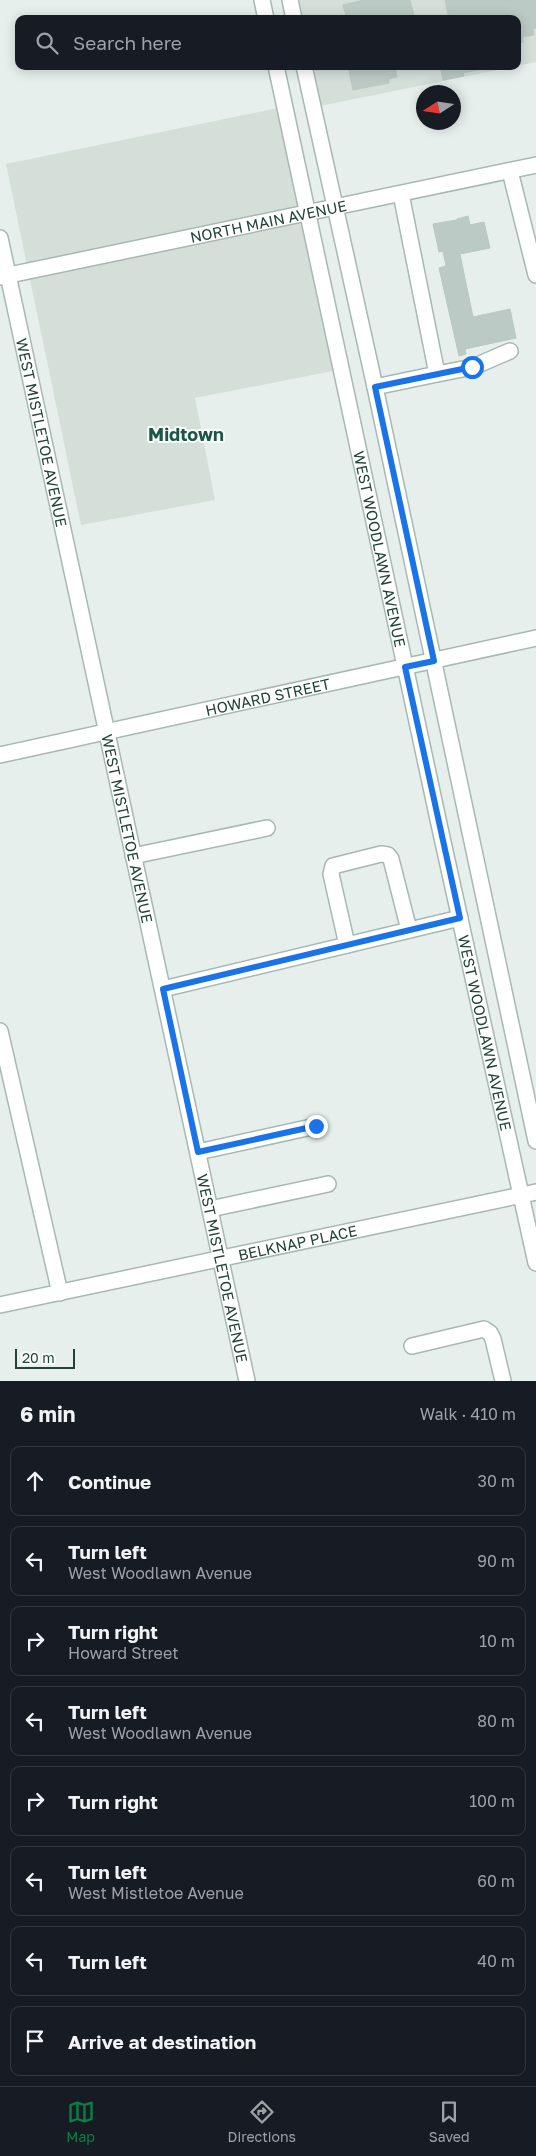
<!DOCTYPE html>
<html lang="en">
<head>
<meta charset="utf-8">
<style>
  :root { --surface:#171b24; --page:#242831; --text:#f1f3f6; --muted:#9ea1a6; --line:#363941; --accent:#0b8043 }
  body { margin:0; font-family:"Golos Text",sans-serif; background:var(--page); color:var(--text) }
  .compass { position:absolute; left:416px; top:85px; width:45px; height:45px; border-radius:50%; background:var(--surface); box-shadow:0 2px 12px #0003; rotate:258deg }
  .scale { position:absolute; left:15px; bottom:12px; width:60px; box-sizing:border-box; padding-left:5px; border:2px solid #24423a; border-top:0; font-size:14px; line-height:18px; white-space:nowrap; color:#24423a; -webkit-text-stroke:4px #f7fbf9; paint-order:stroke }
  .stop { position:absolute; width:15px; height:15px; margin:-11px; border:4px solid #1a73e8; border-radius:50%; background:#fff }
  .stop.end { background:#1a73e8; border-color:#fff; box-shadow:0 1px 5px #0008 }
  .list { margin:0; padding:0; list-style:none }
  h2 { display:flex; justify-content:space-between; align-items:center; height:65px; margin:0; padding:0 20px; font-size:21px }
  h2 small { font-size:16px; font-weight:400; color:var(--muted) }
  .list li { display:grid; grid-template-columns:32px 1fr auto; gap:15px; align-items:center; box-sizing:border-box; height:70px; margin:0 10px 10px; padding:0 10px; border:1px solid var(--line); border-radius:10px }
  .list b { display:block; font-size:19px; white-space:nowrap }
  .list p { margin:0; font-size:16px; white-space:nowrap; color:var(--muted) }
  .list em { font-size:16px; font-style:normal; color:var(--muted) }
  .icon { flex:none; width:28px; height:28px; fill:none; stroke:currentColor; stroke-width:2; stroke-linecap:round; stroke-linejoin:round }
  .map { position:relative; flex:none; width:536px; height:1381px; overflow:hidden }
  .search { position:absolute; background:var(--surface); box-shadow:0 2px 12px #0003; left:15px; right:15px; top:15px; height:55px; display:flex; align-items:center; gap:12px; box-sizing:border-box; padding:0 18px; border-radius:10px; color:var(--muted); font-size:19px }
  .sheet { height:705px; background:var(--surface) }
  nav { display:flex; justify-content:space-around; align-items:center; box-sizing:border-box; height:70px; border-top:1px solid var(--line); background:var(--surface); font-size:14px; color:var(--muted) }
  nav a { display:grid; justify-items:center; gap:2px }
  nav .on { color:var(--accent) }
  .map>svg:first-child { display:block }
</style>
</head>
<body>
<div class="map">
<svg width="536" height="1381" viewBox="0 0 536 1381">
  <rect width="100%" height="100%" fill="#e6efeb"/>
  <g fill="#d4dfda">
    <path d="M299 0H536V62L517 66V19H303Z"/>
    <path d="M312 66H517L320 106Z"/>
    <path d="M278 108 333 371 195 398 215 500 81 525 6 164Z"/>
  </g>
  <g fill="#bbcac4" stroke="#b8c9c2">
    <path d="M364 0H410L415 19H347L343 5Z"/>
    <path d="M445 0H536V28L533 29 534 35 522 37 523 42 517 43V19H449Z"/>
    <path d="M348 66H395L397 77 389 79V83L353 90Z"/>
    <path d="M440 66H482V69L463 73 464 76 443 80Z"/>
    <path d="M468 216 470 225 484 222 490 248 460 254 473 317 510 309 516 338 465 349 466 354 459 356 439 268 446 266 443 251 439 252 433 224 457 220V219Z"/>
  </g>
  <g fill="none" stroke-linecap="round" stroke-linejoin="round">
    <defs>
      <g id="minor">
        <path d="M262 0 266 19"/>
        <path d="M290 0 294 19"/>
        <path id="s1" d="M276 66 439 824 536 1263"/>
        <path d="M304 66 375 387 536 1141"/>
        <path d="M510 171 536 275"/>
        <path id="s2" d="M0 238 247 1381"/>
        <path id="s3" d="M0 277 536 165"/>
        <path d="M437 374 473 367 510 351"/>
        <path d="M375 387 437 374 401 194"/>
        <path id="s4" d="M0 755 536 638"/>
        <path d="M133 856 267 828"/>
        <path d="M347 945 331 874 333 866 381 854 388 855 391 859 409 930"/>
        <path d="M163 989 460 918"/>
        <path d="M0 1031 60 1293"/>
        <path d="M198 1152 316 1126"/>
        <path d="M210 1209 328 1184"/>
        <path id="s5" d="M0 1305 536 1192"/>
        <path d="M412 1346 484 1329 490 1333 493 1339 503 1381"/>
      </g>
    </defs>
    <use href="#minor" stroke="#a8b8b2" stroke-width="18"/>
    <use href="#minor" stroke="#fff" stroke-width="15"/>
  </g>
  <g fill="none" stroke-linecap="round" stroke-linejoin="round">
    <path stroke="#1a73e8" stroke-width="6" d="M316 1126 198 1152 163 989 460 918 405 667 434 661 375 387 472 367"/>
  </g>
  <g text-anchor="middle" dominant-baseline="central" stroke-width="4" stroke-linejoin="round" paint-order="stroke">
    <g font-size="15" fill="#24423a" stroke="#f7fbf9">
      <text stroke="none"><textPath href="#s3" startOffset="274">NORTH MAIN AVENUE</textPath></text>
      <text stroke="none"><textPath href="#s2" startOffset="199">WEST MISTLETOE AVENUE</textPath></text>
      <text stroke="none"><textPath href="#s1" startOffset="494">WEST WOODLAWN AVENUE</textPath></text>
      <text stroke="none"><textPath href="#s4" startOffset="274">HOWARD STREET</textPath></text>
      <text stroke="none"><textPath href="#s2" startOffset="604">WEST MISTLETOE AVENUE</textPath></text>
      <text stroke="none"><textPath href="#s1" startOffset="989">WEST WOODLAWN AVENUE</textPath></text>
      <text stroke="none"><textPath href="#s5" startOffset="304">BELKNAP PLACE</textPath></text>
      <text stroke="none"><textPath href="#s2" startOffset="1054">WEST MISTLETOE AVENUE</textPath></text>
    </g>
    <g font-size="18" font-weight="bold" fill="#1f5548" stroke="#f7fbf9">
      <text x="186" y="434">Midtown</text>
    </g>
  </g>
</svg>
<svg class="compass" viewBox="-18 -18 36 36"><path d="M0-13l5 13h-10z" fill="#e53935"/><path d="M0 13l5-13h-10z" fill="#9ea1a6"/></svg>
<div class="scale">20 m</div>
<div class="stop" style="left:472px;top:367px"></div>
<div class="stop end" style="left:316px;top:1126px"></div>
<div class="search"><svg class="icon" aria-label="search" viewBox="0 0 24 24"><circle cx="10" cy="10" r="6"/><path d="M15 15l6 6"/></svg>Search here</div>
</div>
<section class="sheet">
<h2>6 min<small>Walk · 410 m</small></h2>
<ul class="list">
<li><svg class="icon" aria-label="ahead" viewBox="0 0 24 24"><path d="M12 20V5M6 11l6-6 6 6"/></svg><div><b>Continue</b></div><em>30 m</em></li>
<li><svg class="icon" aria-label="left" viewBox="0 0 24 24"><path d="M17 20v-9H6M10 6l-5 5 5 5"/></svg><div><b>Turn left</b><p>West Woodlawn Avenue</p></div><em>90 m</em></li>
<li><svg class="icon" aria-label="right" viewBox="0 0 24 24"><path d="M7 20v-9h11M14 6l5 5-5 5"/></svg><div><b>Turn right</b><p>Howard Street</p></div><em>10 m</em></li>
<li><svg class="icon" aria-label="left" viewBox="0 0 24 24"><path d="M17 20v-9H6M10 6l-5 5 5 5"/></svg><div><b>Turn left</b><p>West Woodlawn Avenue</p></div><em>80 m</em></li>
<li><svg class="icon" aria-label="right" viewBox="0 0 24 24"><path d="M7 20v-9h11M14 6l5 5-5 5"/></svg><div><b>Turn right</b></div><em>100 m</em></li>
<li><svg class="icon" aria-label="left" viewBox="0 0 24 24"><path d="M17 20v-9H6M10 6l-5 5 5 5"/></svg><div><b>Turn left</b><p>West Mistletoe Avenue</p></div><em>60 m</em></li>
<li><svg class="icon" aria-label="left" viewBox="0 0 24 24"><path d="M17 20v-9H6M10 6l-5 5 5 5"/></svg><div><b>Turn left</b></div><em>40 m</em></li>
<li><svg class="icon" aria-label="arrive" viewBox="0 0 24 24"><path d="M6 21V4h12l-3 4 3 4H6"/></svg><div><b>Arrive at destination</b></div></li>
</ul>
</section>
<nav>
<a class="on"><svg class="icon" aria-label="map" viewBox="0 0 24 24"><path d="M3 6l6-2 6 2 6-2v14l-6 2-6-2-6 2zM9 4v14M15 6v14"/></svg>Map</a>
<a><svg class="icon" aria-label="directions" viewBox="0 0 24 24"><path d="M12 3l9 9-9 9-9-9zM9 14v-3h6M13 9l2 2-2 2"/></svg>Directions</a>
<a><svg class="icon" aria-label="saved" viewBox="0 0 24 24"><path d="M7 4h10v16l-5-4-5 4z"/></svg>Saved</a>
</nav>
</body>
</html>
